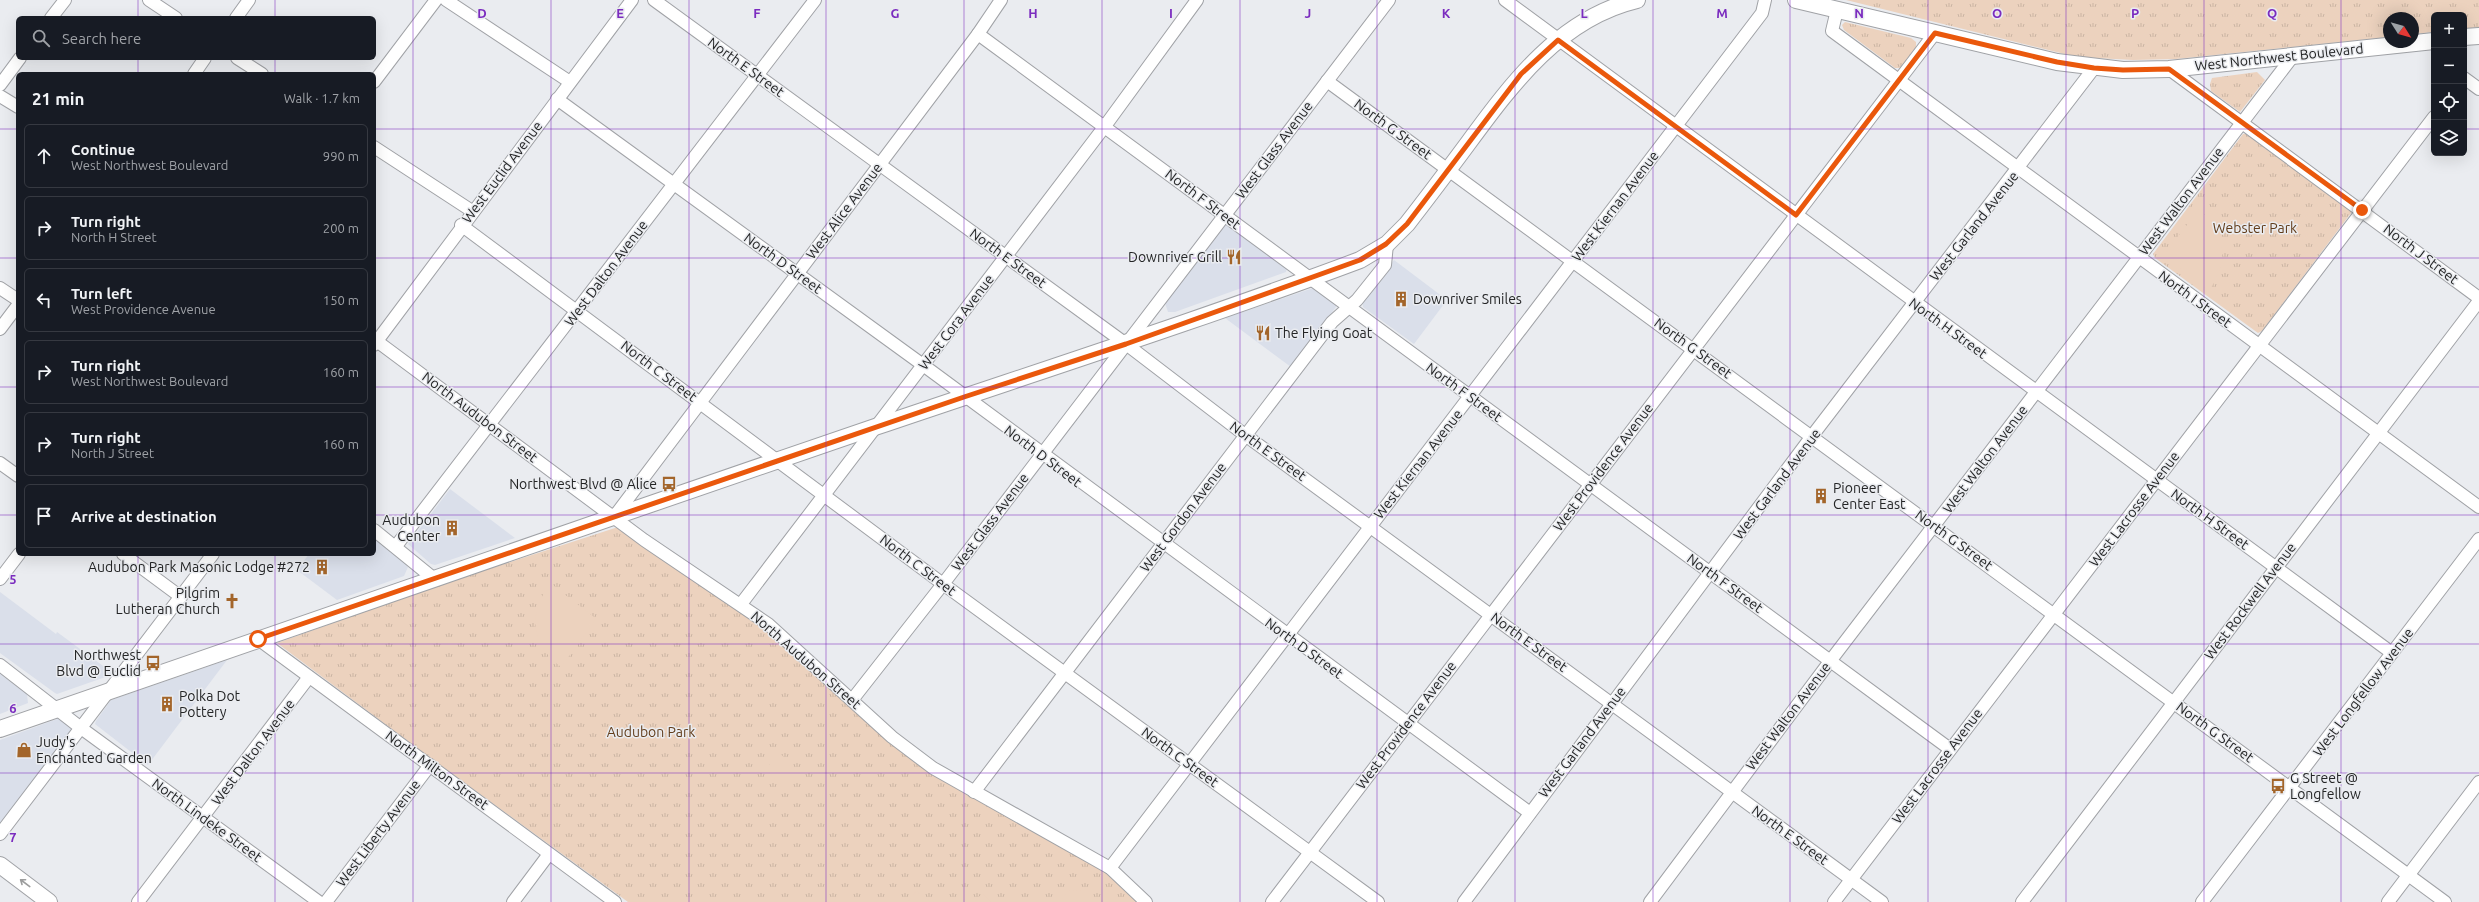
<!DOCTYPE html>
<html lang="en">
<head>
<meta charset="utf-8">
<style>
  :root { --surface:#171b24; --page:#20242c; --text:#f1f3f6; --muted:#9ea1a6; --line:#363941 }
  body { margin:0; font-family:Ubuntu,sans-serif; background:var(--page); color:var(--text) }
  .controls { position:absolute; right:12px; top:12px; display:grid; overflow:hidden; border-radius:6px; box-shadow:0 4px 16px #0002 }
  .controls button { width:36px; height:36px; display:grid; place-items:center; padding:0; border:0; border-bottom:1px solid var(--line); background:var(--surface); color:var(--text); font:20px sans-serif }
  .compass { position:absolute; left:2383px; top:12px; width:36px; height:36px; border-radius:50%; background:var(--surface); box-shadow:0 4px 16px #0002; rotate:127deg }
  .stop { position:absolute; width:12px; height:12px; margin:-9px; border:3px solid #ea580c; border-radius:50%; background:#fff }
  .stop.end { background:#ea580c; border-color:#fff; box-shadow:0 1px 4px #0008 }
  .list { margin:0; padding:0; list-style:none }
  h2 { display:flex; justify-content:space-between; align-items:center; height:52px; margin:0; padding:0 16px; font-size:17px }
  h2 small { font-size:13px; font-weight:400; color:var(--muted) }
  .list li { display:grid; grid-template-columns:26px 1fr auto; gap:12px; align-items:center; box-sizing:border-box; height:64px; margin:0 8px 8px; padding:0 8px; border:1px solid var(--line); border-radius:6px }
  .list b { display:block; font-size:15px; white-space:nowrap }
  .list p { margin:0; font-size:13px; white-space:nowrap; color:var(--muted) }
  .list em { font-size:13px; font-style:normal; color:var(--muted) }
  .icon { flex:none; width:22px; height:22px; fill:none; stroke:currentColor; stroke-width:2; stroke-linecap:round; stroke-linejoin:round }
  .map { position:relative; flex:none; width:2479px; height:902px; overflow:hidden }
  .search { position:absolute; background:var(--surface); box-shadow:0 4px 16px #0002; left:16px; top:16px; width:360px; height:44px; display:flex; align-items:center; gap:10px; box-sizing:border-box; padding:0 14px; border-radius:6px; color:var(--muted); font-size:15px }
  .panel { position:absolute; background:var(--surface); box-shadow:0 4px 16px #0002; left:16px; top:72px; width:360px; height:484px; border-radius:6px }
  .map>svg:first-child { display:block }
</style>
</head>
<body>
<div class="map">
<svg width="2479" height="902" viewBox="0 0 2479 902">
  <defs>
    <pattern id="park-tufts" width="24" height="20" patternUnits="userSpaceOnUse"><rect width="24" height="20" fill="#ecd2be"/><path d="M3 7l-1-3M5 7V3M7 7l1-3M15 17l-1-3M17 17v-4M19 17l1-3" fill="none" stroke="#cab4a3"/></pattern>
  </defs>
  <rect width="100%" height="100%" fill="#eaecf0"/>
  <g fill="#dadfea">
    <path d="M1226 224 1287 268 1286 272 1175 312H1168L1165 303Z"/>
    <path d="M1394 260 1447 300 1414 344 1363 307V301Z"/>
    <path d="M1313 288H1316L1336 303V307L1291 367 1225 318Z"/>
    <path d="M450 489 515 538 435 565 431 564 408 544Z"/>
    <path d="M374 538 405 562 408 567 404 576 337 600 297 570 309 554H374Z"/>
    <path d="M0 592 56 634 57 632 114 674 57 694 55 693 0 653Z"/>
    <path d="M227 660 148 765 95 724 96 721 111 700Z"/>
    <path d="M0 674 27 694 28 703 0 714Z"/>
    <path d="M60 718 71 727V731L0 825V740Z"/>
  </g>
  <g fill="url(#park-tufts)">
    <path d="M1846 0H2479V27L2464 29V15H2434V32L2413 34V18H2389V37L2176 59 2133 60 2077 57Z"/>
    <path d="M1845 22 1911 38 1916 42V50L1901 68H1895L1844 30 1842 25Z"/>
    <path d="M2257 72 2265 80 2240 112 2211 91 2210 84 2212 78Z"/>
    <path d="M2243 134H2247L2351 210V213L2262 331 2258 333 2155 258 2153 254Z"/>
    <path d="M615 528H620L667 563 738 607 784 642 883 735 1099 866 1140 902H628L433 760 277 643 436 586Z"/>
  </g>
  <g fill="#ecd2be">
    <path d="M2199 209C2226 235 2230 259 2209 291L2166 257V252Z"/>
    <path d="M550 583 594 617 595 621 561 667C530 643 528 615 550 583Z"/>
    <path d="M782 755 799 779 784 791 766 767Z"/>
    <path d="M1082 890 1098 902H1060L1068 891Z"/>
    <path d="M916 891 931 902H908Z"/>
    <path d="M982 893 991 902H992H975Z"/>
  </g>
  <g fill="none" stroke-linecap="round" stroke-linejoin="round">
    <defs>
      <g id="minor">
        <path d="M149 0 176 18"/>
        <path d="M446 0 570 82"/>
        <path d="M654 0 1126 344 1245 435 1882 902"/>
        <path d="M1505 0 2392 653"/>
        <path d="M1837 10 1832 31 2479 507"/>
        <path d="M51 18 65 0"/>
        <path d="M236 18 249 0"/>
        <path d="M978 34 1950 749"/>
        <path d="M237 58 262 74"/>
        <path d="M2169 69 2479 298"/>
        <path d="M194 74 205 58"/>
        <path d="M2464 78 2479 89"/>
        <path d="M1327 81 2445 902"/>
        <path d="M374 82 436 0"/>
        <path d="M0 85 20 58"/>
        <path d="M0 96 18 107"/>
        <path d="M557 99 923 365 1530 813"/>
        <path d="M374 147 472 211"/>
        <path d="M461 225 943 584 1378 902"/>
        <path d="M0 288 18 300"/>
        <path d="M0 329 18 305"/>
        <path d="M374 339 644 540 768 624 892 737 933 768 1110 868 1146 902"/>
        <path d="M374 345 632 0"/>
        <path d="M0 463 18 476"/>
        <path d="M614 517 978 34 1001 0"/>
        <path d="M374 530 433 578"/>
        <path d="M396 546 815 0"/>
        <path d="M123 554 181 597"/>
        <path d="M0 579 19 554"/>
        <path d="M741 604 1105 126 1197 0"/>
        <path d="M258 639 615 902"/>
        <path d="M0 665 81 728 319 902"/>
        <path d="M852 700 943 584 1389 0"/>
        <path d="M974 792 1332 322 1357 300 1385 265 1387 244"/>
        <path d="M0 834 213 554"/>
        <path d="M1110 868 1762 13 1765 0"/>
        <path d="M138 902 309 677"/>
        <path d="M326 902 430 765"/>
        <path d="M513 902 549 854"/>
        <path d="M1272 902 1935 33"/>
        <path d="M1464 902 1812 436 2094 68"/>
        <path d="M1650 902 1831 660 2293 56"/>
        <path d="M1834 902 2434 117"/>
        <path d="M2022 902 2479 301"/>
        <path d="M2202 902 2479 539"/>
        <path d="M2388 902 2479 782"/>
      </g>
      <g id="major">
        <path d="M1796 0 2057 62 2123 70 2169 69 2434 41"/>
        <path d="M2464 37 2479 36"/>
        <path d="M0 729C291 628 583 527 875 427 1037 372 1200 320 1360 260L1387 244 1407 224C1428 197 1449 169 1469 142 1513 82 1561 18 1637 0"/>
        <path d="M0 865 49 902"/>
      </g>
    </defs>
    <use href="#minor" stroke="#a0a2a6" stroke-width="14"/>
    <use href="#major" stroke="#a0a2a6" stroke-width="18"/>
    <use href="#minor" stroke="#fff" stroke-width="12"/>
    <use href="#major" stroke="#fff" stroke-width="16"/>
  </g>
  <defs><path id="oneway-shaft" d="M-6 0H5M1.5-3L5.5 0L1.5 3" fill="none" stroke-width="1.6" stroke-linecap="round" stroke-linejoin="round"/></defs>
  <use stroke="#9c9d9d" href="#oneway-shaft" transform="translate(25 883) rotate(-143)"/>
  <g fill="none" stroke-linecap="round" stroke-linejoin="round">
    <path stroke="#ea580c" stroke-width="5" d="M258 639 964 397 1126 344 1360 260 1386 244 1407 224 1521 74 1558 40 1796 215 1935 33 2057 62 2094 68 2123 70 2169 69 2362 210"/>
  </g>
  <path fill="none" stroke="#7b2cbf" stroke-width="1" stroke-opacity="0.55" d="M138 0V18M275 0V18M413 0V902M551 0V902M689 0V902M826 0V902M964 0V902M1102 0V902M1240 0V902M1377 0V902M1515 0V902M1653 0V902M1790 0V902M1928 0V902M2066 0V902M2204 0V902M2341 0V902M138 58V74M275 58V74M0 129H18M374 129H2434M2464 129H2479M0 258H18M374 258H2479M0 387H18M374 387H2479M0 515H18M374 515H2479M138 554V902M275 554V902M0 644H2479M0 773H2479"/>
  <defs>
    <symbol id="restaurant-bare" viewBox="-9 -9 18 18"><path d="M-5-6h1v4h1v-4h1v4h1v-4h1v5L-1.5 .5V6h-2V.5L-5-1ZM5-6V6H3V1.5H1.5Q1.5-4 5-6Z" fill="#a3652a" stroke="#eaecf0" stroke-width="2.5" paint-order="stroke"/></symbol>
    <symbol id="building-bare" viewBox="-9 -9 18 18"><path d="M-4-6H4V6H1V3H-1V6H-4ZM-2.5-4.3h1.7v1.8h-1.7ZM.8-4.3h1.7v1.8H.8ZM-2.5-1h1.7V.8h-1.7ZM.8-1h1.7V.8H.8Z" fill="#a3652a" stroke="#eaecf0" stroke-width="2.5" paint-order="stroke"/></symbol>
    <symbol id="bus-bare" viewBox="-9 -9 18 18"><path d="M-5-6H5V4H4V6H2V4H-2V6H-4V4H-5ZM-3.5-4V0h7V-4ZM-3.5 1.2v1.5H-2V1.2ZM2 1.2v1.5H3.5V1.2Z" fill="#a3652a" stroke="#eaecf0" stroke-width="2.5" paint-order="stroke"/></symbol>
    <symbol id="church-bare" viewBox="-9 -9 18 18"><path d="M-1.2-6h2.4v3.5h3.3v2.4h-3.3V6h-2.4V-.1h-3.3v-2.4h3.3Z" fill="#a3652a" stroke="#eaecf0" stroke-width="2.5" paint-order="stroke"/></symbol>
    <symbol id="shop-bare" viewBox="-9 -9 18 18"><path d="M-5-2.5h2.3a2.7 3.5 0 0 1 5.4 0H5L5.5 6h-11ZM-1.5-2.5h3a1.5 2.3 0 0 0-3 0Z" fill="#a3652a" stroke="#eaecf0" stroke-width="2.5" paint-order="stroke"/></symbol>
  </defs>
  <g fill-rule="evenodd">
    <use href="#restaurant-bare" x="1223" y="246" width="22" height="22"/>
    <use href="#building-bare" x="1390" y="288" width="22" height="22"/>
    <use href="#restaurant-bare" x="1252" y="322" width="22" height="22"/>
    <use href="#bus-bare" x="658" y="473" width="22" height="22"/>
    <use href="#building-bare" x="1810" y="485" width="22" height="22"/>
    <use href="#building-bare" x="441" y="517" width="22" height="22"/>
    <use href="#building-bare" x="311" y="556" width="22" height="22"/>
    <use href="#church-bare" x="221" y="590" width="22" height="22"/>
    <use href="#bus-bare" x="142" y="652" width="22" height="22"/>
    <use href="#building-bare" x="156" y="693" width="22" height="22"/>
    <use href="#shop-bare" x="13" y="739" width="22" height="22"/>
    <use href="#bus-bare" x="2267" y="775" width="22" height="22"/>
  </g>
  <g text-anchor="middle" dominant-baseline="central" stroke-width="3" stroke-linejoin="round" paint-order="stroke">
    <g font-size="14" fill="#242526" stroke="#eaecf0">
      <text transform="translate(2279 57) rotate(-6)">West Northwest Boulevard</text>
      <text transform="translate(746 67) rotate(36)">North E Street</text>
      <text transform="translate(1393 129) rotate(36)">North G Street</text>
      <text transform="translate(1274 150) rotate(-53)">West Glass Avenue</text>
      <text transform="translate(502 172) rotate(-53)">West Euclid Avenue</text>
      <text transform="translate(1203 199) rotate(37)">North F Street</text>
      <text transform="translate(2181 201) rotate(-53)">West Walton Avenue</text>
      <text transform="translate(1615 206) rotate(-53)">West Kiernan Avenue</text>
      <text transform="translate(844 211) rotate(-53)">West Alice Avenue</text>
      <text transform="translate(1974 226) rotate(-52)">West Garland Avenue</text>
      <text transform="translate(2421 254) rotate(37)">North J Street</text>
      <text transform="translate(1008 258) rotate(36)">North E Street</text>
      <text transform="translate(783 263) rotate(36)">North D Street</text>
      <text transform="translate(606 273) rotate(-53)">West Dalton Avenue</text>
      <text transform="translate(2195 299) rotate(36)">North I Street</text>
      <text transform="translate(956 322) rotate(-53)">West Cora Avenue</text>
      <text transform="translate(1948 328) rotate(36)">North H Street</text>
      <text transform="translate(1693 348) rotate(36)">North G Street</text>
      <text transform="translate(659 371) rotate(37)">North C Street</text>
      <text transform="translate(1464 392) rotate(36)">North F Street</text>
      <text transform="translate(480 417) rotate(37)">North Audubon Street</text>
      <text transform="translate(1268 451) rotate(36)">North E Street</text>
      <text transform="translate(1043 456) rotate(37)">North D Street</text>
      <text transform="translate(1985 459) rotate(-53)">West Walton Avenue</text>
      <text transform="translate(1418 464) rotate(-52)">West Kiernan Avenue</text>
      <text transform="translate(1603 467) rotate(-53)">West Providence Avenue</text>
      <text transform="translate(1777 484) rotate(-53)">West Garland Avenue</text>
      <text transform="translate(2134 509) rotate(-53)">West Lacrosse Avenue</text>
      <text transform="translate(1183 517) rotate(-53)">West Gordon Avenue</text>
      <text transform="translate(2210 519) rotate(36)">North H Street</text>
      <text transform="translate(990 522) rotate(-53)">West Glass Avenue</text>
      <text transform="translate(1954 540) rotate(36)">North G Street</text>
      <text transform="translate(918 565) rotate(37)">North C Street</text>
      <text transform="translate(1725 583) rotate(36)">North F Street</text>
      <text transform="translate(2250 601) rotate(-53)">West Rockwell Avenue</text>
      <text transform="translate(1529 642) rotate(36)">North E Street</text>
      <text transform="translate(1304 648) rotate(36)">North D Street</text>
      <text transform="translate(806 660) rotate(41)">North Audubon Street</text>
      <text transform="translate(2363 692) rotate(-53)">West Longfellow Avenue</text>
      <text transform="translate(1788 716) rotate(-53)">West Walton Avenue</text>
      <text transform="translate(1406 725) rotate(-53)">West Providence Avenue</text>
      <text transform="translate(2215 732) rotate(36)">North G Street</text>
      <text transform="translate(1582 742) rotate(-53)">West Garland Avenue</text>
      <text transform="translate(253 752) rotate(-53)">West Dalton Avenue</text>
      <text transform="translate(1180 757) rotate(36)">North C Street</text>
      <text transform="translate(1937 766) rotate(-53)">West Lacrosse Avenue</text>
      <text transform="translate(437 770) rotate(36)">North Milton Street</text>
      <text transform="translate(207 820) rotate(36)">North Lindeke Street</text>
      <text transform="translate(378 833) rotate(-53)">West Liberty Avenue</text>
      <text transform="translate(1790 835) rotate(36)">North E Street</text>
    </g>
    <g font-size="14" fill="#623d1b" stroke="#eaecf0">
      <text x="2255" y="228">Webster Park</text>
      <text x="651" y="732">Audubon Park</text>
    </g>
    <g font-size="14" fill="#242526" stroke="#eaecf0" text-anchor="end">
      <text x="1222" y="257">Downriver Grill</text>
      <text x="1413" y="299" text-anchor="start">Downriver Smiles</text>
      <text x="1275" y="333" text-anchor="start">The Flying Goat</text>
      <text x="657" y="484">Northwest Blvd @ Alice</text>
      <text x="1833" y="488" text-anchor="start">Pioneer<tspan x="1833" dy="16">Center East</tspan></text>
      <text x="440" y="520">Audubon<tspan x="440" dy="16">Center</tspan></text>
      <text x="310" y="567">Audubon Park Masonic Lodge #272</text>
      <text x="220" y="593">Pilgrim<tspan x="220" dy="16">Lutheran Church</tspan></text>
      <text x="141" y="655">Northwest<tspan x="141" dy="16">Blvd @ Euclid</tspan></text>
      <text x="179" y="696" text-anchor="start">Polka Dot<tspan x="179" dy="16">Pottery</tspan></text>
      <text x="36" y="742" text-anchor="start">Judy's<tspan x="36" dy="16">Enchanted Garden</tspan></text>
      <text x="2290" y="778" text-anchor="start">G Street @<tspan x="2290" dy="16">Longfellow</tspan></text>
    </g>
  </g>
  <g font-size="13" text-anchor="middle" font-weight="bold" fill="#7b2cbf" stroke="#eaecf0" stroke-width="3" stroke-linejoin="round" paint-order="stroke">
    <text x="482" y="18">D</text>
    <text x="620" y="18">E</text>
    <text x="757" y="18">F</text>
    <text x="895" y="18">G</text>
    <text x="1033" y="18">H</text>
    <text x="1171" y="18">I</text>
    <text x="1308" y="18">J</text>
    <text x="1446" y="18">K</text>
    <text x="1584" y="18">L</text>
    <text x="1722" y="18">M</text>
    <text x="1859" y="18">N</text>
    <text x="1997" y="18">O</text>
    <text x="2135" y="18">P</text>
    <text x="2272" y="18">Q</text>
    <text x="13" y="584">5</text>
    <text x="13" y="713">6</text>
    <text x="13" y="842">7</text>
  </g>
</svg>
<div class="controls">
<button>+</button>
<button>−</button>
<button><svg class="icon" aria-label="locate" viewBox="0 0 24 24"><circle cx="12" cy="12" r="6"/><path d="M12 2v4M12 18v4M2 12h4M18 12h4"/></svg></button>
<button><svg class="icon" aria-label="layers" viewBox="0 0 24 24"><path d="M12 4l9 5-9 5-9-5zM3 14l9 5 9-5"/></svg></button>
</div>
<svg class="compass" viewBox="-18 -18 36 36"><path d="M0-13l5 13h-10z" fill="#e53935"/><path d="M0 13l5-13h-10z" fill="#9ea1a6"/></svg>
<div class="stop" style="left:258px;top:639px"></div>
<div class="stop end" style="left:2362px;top:210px"></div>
<div class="search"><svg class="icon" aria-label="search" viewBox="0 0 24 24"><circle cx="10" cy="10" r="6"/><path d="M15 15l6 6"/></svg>Search here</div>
<section class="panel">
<h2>21 min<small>Walk · 1.7 km</small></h2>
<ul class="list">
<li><svg class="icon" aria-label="ahead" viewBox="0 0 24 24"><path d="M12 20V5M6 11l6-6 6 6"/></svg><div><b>Continue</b><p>West Northwest Boulevard</p></div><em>990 m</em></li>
<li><svg class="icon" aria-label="right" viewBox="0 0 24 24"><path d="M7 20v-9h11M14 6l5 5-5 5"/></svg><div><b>Turn right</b><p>North H Street</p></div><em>200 m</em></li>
<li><svg class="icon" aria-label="left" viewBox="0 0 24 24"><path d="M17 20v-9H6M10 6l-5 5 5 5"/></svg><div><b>Turn left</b><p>West Providence Avenue</p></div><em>150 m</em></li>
<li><svg class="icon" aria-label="right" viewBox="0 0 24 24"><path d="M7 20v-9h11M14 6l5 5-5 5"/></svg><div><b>Turn right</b><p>West Northwest Boulevard</p></div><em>160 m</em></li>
<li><svg class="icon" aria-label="right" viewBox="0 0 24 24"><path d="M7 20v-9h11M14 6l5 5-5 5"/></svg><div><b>Turn right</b><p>North J Street</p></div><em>160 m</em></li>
<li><svg class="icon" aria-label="arrive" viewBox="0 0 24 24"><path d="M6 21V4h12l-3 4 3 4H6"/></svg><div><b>Arrive at destination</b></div></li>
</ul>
</section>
</div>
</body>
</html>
